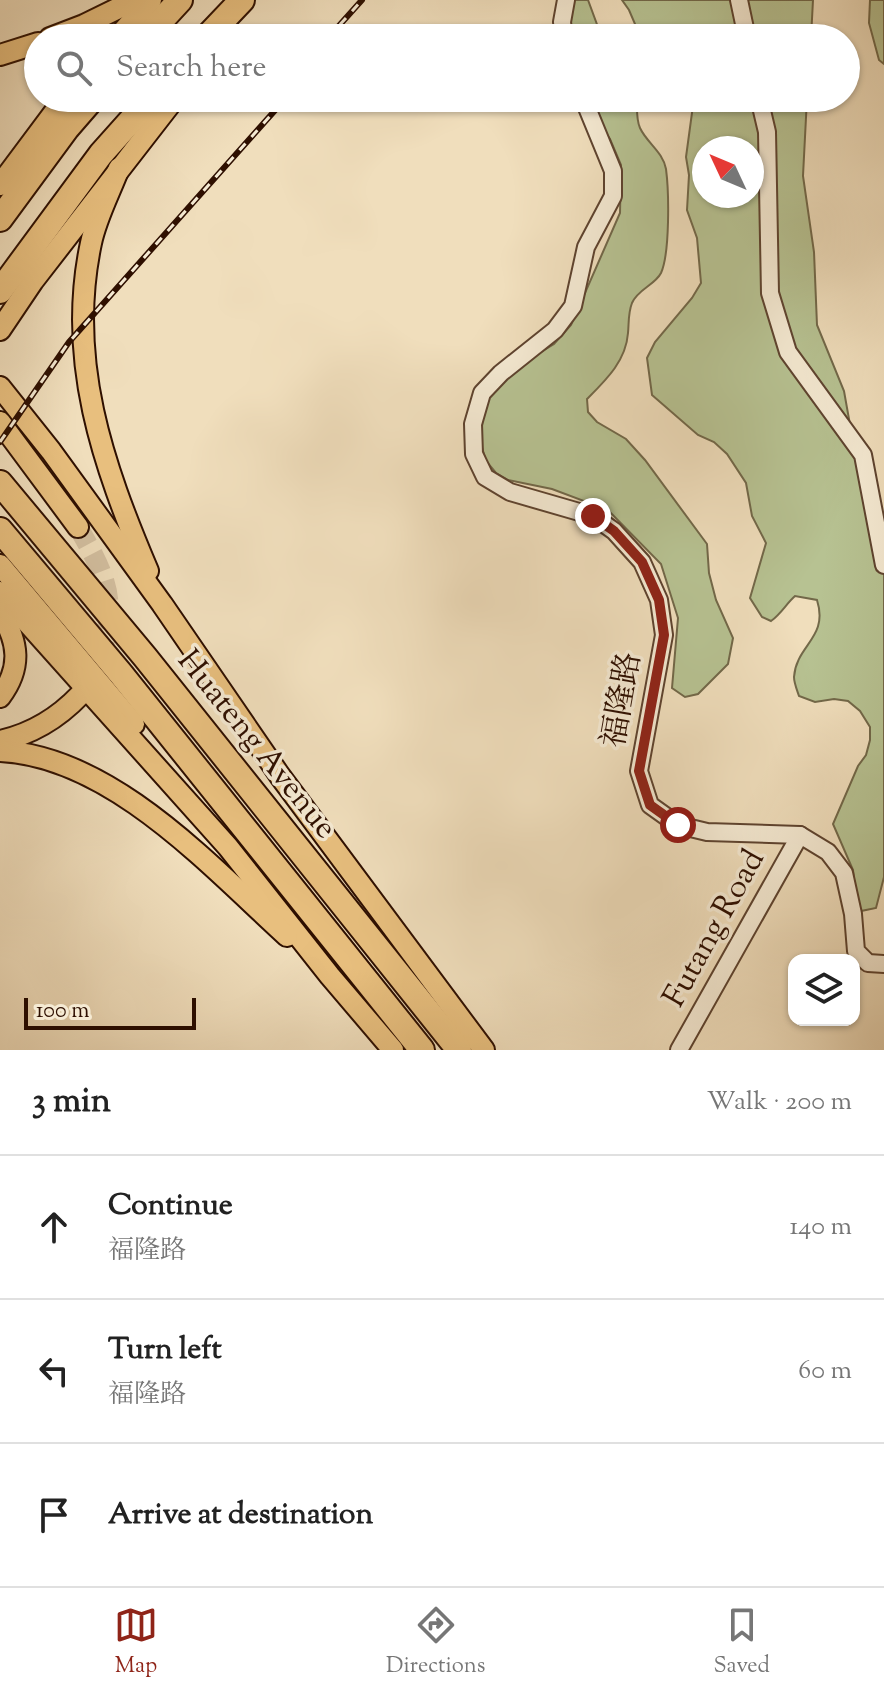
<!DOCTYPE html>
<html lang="en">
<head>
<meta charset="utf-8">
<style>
  :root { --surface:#fff; --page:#f2f2f2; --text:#222; --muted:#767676; --line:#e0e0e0; --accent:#8f2418 }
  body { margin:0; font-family:"Sorts Mill Goudy","Noto Serif SC",serif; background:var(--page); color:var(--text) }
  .controls { position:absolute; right:24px; bottom:24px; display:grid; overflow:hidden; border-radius:16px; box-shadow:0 2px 6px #0004 }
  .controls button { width:72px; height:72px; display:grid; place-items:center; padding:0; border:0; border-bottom:2px solid var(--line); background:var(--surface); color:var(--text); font:40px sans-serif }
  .compass { position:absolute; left:692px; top:136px; width:72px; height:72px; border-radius:50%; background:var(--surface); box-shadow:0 2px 6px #0004; rotate:314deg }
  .scale { position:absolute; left:24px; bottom:20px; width:172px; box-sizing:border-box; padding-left:8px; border:4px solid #2e0f00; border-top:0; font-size:22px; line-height:28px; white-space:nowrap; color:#2e0f00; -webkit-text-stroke:6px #f5ead3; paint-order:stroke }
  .stop { position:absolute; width:24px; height:24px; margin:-18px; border:6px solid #8f2418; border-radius:50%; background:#fff }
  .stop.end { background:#8f2418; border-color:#fff; box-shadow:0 2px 8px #0008 }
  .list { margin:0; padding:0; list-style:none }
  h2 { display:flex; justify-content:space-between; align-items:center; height:104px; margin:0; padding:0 32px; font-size:34px }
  h2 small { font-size:26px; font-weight:400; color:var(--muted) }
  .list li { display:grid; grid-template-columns:52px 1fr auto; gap:24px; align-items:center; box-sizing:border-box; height:144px; padding:0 32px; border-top:2px solid var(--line) }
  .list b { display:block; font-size:30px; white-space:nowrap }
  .list p { margin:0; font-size:26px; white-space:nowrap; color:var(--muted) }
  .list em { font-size:26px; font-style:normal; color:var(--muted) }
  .icon { flex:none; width:44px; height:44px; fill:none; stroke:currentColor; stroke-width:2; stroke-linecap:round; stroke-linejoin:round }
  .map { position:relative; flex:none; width:884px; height:1050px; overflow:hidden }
  .search { position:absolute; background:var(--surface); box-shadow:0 2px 6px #0004; left:24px; right:24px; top:24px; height:88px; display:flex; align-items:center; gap:20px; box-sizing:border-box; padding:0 28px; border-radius:44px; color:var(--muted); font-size:30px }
  .sheet { height:536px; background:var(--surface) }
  nav { display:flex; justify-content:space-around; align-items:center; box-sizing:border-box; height:112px; border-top:2px solid var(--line); background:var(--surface); font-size:22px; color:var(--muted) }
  nav a { display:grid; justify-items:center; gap:4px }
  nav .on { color:var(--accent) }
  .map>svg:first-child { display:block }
</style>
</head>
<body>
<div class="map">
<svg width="884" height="1050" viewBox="0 0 884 1050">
  <rect width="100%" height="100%" fill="#f0debc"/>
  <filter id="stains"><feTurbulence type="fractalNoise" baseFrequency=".0025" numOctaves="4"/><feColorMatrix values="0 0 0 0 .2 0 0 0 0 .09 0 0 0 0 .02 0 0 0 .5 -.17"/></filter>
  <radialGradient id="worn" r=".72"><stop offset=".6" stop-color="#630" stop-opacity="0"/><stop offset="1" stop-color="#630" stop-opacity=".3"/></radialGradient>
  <g fill="#b7c292" stroke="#726849" stroke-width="2" fill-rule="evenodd">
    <path d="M572 0H588L602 38H570Z"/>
    <path d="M622 0H813L811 38H641L629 10Z"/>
    <path d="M870 0H884V64L879 60 869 23Z"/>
    <path d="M594 98H637C637 108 636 119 640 128 647 143 663 152 666 169 669 192 670 253 661 273 655 285 638 289 632 303 628 313 629 323 628 333 626 361 606 380 587 399L588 412 597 422 626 439 645 460 707 544 709 573 716 600 733 638 728 664 698 694 685 697 672 688 678 618 661 564 608 510 552 489 508 480 496 473 486 461 481 444 483 409 494 389 533 357 554 344 571 325 620 213 621 165 610 139 600 125Z"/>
    <path d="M694 98H807L803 176 814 252 817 325 844 391 857 464 884 517V877L876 908 861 911 856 898 853 870 833 824 858 766 866 755 870 740V727L860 711 848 701 834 699 815 702 799 696C797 690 794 683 794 677 796 645 829 638 817 600L795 596C786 604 781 614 771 621L762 617 750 598 766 543 752 516 746 483 727 454 714 442 698 435 652 395 647 358 655 342 692 298 701 283 697 238 687 210 689 175 686 157ZM704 148H752V196H704Z"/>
  </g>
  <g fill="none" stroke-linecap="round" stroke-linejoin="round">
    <path stroke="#d3bfa0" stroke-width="20" stroke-dasharray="20 10" stroke-linecap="butt" d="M78 527C110 583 117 601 99 664"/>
    <defs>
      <g id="minor">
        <path d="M739 0 747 38"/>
        <path d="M564 38 562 22 566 0"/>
        <path d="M583 98 613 171V196L586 247 573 306 555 330 501 373 482 393 473 424 474 454 485 477 510 492 593 516 614 531 642 562 659 600 664 635 639 771 650 805 678 825 707 832 800 835 828 852 844 873 853 914 856 951 868 963 884 964"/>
        <path d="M759 98 767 132 770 293 788 352 863 455 884 565"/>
        <path d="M679 1050 800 835"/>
      </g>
      <g id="major">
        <path d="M50 38 84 25 135 0"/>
        <path d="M117 38 151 0"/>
        <path d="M0 55 38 43"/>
        <path d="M119 168C110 192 96 218 91 243 66 360 103 465 148 571"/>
        <path d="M0 185 65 98"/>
        <path d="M0 330 33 281 175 98"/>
        <path d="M0 387 51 451 162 604 280 776 484 1050"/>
        <path d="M0 422 78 527"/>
        <path d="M0 565 134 724"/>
        <path d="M0 592 228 847 330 976 393 1050"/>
        <path d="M0 612C19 642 22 668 0 697"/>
        <path d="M0 741C32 734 58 718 80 695"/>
        <path d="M0 751C111 756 210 866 287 936"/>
      </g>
      <g id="highway">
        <path d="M145 38 180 0"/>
        <path d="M206 38 242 0"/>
        <path d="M0 219 67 128 93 98"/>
        <path d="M0 291 101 154 151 98"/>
        <path d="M0 483 145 657 459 1050"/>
        <path d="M0 530 121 674 422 1050"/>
      </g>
    </defs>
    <use href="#minor" stroke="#5e432f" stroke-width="20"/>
    <use href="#major" stroke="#2e0f00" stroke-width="24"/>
    <use href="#highway" stroke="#2e0f00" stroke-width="28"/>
    <use href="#minor" stroke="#f5ead3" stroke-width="16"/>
    <use href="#major" stroke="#e8bf7e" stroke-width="20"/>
    <use href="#highway" stroke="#e8bf7e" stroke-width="24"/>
    <defs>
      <g id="rail">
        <path d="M328 38 362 0"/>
        <path d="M0 442 69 342 286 98"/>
      </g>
    </defs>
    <use href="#rail" stroke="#2e0f00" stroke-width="6"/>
    <use href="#rail" stroke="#f5ead3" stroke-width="3" stroke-dasharray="9" stroke-linecap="butt"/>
  </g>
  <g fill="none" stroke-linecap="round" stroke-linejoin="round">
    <path stroke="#8f2418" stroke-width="10" d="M593 516 614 531 642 562 659 600 664 635 639 771 650 805 678 825"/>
  </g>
  <g text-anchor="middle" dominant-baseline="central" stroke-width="7" stroke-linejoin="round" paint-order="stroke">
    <g font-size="32" fill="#2e0f00" stroke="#f5ead3">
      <text transform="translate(623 700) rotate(-80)">福隆路</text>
      <text transform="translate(256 745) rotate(51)">Huateng Avenue</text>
      <text transform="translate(715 929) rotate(-61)">Futang Road</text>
    </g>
  </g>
  <rect width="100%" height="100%" filter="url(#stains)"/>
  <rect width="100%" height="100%" fill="url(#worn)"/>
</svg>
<div class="controls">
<button><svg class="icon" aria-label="layers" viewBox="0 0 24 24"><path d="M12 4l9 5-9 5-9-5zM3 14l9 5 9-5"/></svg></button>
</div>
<svg class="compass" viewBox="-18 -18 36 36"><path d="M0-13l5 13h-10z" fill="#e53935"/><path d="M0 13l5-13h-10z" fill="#767676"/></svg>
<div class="scale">100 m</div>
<div class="stop" style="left:678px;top:825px"></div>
<div class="stop end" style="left:593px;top:516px"></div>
<div class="search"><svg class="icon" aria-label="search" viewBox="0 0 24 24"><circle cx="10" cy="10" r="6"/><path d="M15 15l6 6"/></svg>Search here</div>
</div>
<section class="sheet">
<h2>3 min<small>Walk · 200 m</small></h2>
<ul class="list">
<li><svg class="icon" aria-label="ahead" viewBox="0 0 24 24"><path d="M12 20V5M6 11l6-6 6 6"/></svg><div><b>Continue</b><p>福隆路</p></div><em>140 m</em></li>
<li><svg class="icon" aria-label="left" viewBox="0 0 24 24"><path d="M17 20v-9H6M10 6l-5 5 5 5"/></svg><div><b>Turn left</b><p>福隆路</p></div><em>60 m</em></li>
<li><svg class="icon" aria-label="arrive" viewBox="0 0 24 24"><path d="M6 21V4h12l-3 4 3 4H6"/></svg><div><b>Arrive at destination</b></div></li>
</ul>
</section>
<nav>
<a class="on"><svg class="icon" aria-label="map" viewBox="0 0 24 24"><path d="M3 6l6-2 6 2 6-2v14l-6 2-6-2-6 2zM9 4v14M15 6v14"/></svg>Map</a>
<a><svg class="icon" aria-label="directions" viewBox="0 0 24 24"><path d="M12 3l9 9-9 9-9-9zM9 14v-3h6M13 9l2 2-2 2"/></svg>Directions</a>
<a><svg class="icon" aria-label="saved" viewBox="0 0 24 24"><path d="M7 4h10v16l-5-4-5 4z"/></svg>Saved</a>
</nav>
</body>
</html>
